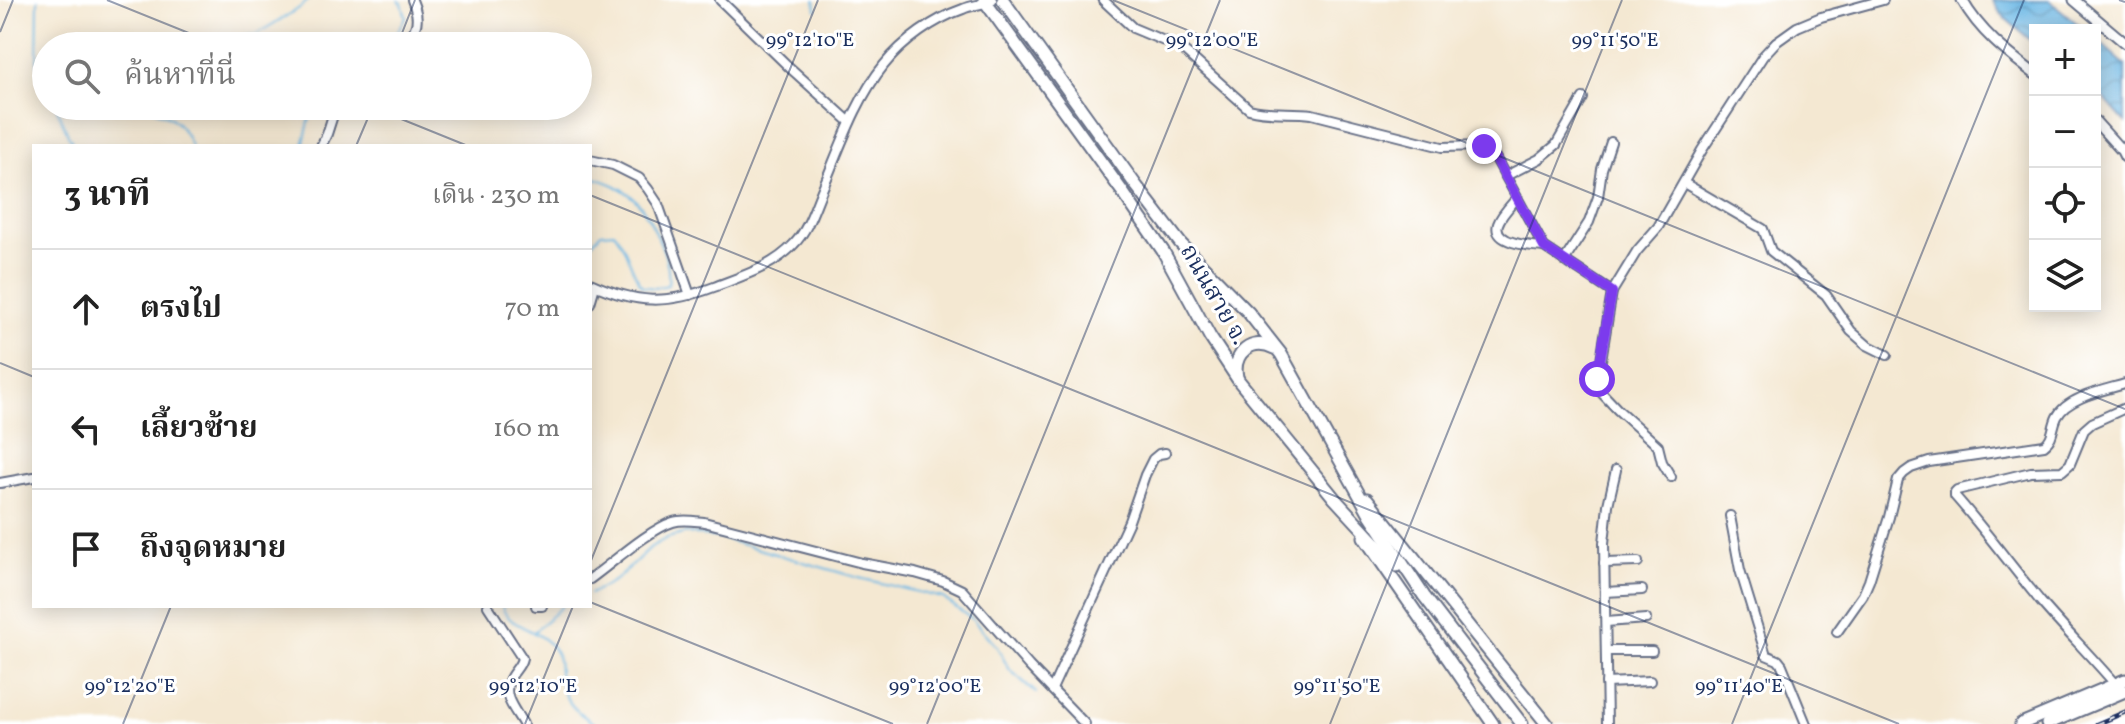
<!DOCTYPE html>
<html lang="th">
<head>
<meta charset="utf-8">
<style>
  :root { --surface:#fff; --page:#f2f2f2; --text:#222; --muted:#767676; --line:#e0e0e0 }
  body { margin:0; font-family:Vollkorn,"Noto Serif Thai",serif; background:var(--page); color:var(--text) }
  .controls { position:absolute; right:24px; top:24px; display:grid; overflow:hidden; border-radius:0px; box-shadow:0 4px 20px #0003 }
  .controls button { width:72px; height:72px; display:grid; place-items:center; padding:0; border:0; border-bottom:2px solid var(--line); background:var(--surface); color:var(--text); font:40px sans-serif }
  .stop { position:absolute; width:24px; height:24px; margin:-18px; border:6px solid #7c3aed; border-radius:50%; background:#fff }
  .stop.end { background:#7c3aed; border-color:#fff; box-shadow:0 2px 8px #0008 }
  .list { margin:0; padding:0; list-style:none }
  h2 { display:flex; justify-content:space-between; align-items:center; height:104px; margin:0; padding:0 32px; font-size:34px }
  h2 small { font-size:26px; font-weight:400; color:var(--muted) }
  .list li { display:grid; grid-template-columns:52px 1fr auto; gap:24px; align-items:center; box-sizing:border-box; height:120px; padding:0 32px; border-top:2px solid var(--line) }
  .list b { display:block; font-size:30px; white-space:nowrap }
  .list em { font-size:26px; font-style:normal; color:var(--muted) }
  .icon { flex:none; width:44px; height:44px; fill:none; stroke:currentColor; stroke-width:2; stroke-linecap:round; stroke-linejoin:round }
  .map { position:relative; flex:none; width:2125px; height:724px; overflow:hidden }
  .search { position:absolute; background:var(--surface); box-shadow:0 4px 20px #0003; left:32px; top:32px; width:560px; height:88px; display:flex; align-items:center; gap:20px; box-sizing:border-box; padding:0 28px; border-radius:44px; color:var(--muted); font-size:30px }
  .panel { position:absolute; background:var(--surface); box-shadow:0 4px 20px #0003; left:32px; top:144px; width:560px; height:464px; border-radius:0px }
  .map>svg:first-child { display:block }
</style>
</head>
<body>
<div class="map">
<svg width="2125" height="724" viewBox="0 0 2125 724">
  <defs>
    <pattern id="water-waves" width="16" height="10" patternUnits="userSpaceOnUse" patternTransform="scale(2)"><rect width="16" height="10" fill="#6cb8e5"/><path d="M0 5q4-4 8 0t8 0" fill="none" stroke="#5896bd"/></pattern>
  </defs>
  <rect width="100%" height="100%" fill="#fff"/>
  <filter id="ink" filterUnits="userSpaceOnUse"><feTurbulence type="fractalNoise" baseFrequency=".0125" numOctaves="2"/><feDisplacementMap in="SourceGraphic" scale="16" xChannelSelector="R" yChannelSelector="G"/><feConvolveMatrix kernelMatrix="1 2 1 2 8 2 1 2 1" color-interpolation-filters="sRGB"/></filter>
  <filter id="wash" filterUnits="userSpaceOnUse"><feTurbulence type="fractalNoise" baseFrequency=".006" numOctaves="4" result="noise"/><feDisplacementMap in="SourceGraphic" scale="32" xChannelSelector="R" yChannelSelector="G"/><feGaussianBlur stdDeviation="1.8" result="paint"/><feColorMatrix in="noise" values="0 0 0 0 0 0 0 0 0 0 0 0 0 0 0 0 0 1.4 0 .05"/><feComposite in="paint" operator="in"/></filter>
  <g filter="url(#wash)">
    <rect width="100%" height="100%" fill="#f4e8d2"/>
    <g fill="url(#water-waves)" stroke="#4474a2" stroke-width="2">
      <path d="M1992 0H2049L2085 30H2035V44L2005 18Z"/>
      <path d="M2095 38 2125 65V122L2095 88Z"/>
    </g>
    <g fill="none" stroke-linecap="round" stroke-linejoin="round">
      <g stroke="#6cb8e5" stroke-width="2">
        <path d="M38 0 37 65 46 82"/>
        <path d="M815 0 816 10"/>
        <path d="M187 46 203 40 255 35 298 9 309 0"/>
        <path d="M376 46 395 35 406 18 402 3 398 0"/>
        <path d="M56 106 69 137 75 146"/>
        <path d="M148 106C154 111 159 111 166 115 179 121 186 133 191 146"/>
        <path d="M303 146 313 106"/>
        <path d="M590 177C599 178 606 182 614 185 638 196 647 213 658 237 665 253 670 267 668 285L654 288 642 286C628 266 629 250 614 232L601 233 590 245"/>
        <path d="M590 594 617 579 651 547 667 538 687 533 720 538 859 578 943 598 973 620 997 647 1009 669 1036 693"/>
        <path d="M502 606C507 627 538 629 550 645 562 659 557 666 560 681 564 702 578 713 595 724"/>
        <path d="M534 632 562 606"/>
      </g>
    </g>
  </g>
  <g filter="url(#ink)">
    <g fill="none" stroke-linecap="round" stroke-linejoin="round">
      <defs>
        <g id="minor">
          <path d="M720 0 789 67 850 122"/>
          <path d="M1103 0 1133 28 1181 48 1249 109C1269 115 1292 111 1312 114L1442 147 1484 146 1494 155 1544 247 1612 292"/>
          <path d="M405 46C417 27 421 21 412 0"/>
          <path d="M321 146 327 134 336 106"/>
          <path d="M590 160 613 165 639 178 648 189 658 204 690 295"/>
          <path d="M1506 176 1539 159 1556 145 1583 98"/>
          <path d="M1684 183 1763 229 1771 251 1826 295 1851 331 1867 345 1887 355"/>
          <path d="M1517 198C1511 205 1501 215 1498 224 1492 244 1532 246 1544 247"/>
          <path d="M1564 261 1589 222 1598 197 1602 169 1611 142"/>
          <path d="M590 283C636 304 667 305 714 287 742 276 773 267 794 244 808 230 814 209 822 190 840 148 855 101 884 65 903 41 934 19 963 9 972 5 983 5 992 0"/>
          <path d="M590 303 595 286"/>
          <path d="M1671 477 1662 462 1658 446 1618 410 1599 390 1597 385 1612 292 1637 251 1658 227 1702 150 1763 56 1776 42 1797 27 1821 17 1883 0"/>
          <path d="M0 483 34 477"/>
          <path d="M1730 516 1740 570 1766 655 1778 660 1782 665 1806 724"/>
          <path d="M1604 563 1638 562"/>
          <path d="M590 579C611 564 650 529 673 522 683 519 693 521 704 522L862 563 915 573 943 581 962 590 1029 666 1085 724"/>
          <path d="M1605 592 1642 590"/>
          <path d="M488 606 522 658C520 668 512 672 509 681 502 697 516 711 523 724"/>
          <path d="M536 606H542"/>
          <path d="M1606 622 1646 619"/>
          <path d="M1837 632 1863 595 1869 581 1889 517 1898 480 1904 473 1911 468 1929 462 2044 445C2054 438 2052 427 2057 417 2067 397 2105 390 2125 384"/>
          <path d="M1606 651H1652"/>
          <path d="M1606 683 1650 681"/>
          <path d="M2115 684C2091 656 2065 630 2041 602 2012 567 1985 530 1955 496V492L1957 490 2031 472 2062 471 2070 464 2084 430 2092 423 2125 408"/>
          <path d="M1052 689 1129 521 1145 475 1153 459 1159 454 1165 453"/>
          <path d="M1607 724 1604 543 1608 505 1616 470"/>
        </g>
        <g id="tertiary">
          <path d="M1962 0C1980 32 2006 52 2035 74"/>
          <path d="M2074 0 2125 43"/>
          <path d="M2095 121 2122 151 2125 157"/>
        </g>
        <g id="secondary">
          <path d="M984 0 1122 191 1163 251 1210 337 1239 381 1335 499 1397 566"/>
          <path d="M1003 0 1135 184 1181 244 1248 312 1281 354 1371 516 1424 596 1522 724"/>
          <path d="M1237 377C1232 353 1252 337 1274 348"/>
          <path d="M1367 499 1547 724"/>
          <path d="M1364 537 1493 724"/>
          <path d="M2021 724 2125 680"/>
          <path d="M2047 724 2125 691"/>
        </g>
      </defs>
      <use href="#minor" stroke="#677087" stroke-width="12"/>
      <use href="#tertiary" stroke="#677087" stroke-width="13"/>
      <use href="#secondary" stroke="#677087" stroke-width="15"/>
      <use href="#minor" stroke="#fff" stroke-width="8"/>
      <use href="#tertiary" stroke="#fff" stroke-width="9"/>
      <use href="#secondary" stroke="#fff" stroke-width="11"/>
      <defs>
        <path id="rail" d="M2097 724 2125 712"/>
      </defs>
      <use href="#rail" stroke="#1b2f5e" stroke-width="5"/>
      <use href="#rail" stroke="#fff" stroke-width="2" stroke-dasharray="6" stroke-linecap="butt"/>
    </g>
  </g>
  <g fill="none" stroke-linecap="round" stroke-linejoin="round" filter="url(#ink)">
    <path stroke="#7c3aed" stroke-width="10" d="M1484 146 1494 155 1544 247 1612 292 1597 379"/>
  </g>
  <path fill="none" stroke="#1b2f5e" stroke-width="2" stroke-opacity="0.45" d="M107 0 221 46M1113 0 2125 409M2119 0 2125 2M0 32 13 0M397 46 415 0M369 106 468 146M356 146 373 106M590 195 1899 724M0 363 34 377M590 563 818 0M590 602 893 724M123 724 171 606M525 724 573 606M927 724 1220 0M1330 724 1622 0M1732 724 2024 0"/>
  <g text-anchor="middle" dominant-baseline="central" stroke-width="6" stroke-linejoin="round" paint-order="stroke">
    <g font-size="24" fill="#1b2f5e" stroke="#fff">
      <text transform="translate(1213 295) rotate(60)">ถนนสาย จ.</text>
    </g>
  </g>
  <g font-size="20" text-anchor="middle" fill="#1b2f5e" stroke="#fff" stroke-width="6" stroke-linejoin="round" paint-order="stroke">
    <text x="810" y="46">99°12'10"E</text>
    <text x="1212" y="46">99°12'00"E</text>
    <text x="1615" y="46">99°11'50"E</text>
    <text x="130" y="692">99°12'20"E</text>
    <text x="533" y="692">99°12'10"E</text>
    <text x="935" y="692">99°12'00"E</text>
    <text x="1337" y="692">99°11'50"E</text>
    <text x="1739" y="692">99°11'40"E</text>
  </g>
</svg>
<div class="controls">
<button>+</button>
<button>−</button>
<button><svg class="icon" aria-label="locate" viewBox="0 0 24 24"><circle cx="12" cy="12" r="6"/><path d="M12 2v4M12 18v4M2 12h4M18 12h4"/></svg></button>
<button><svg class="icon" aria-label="layers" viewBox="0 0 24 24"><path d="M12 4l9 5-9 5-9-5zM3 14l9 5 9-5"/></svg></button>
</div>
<div class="stop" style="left:1597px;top:379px"></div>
<div class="stop end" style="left:1484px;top:146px"></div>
<div class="search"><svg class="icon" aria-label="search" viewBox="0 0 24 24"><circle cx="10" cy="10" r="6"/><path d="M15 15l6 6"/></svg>ค้นหาที่นี่</div>
<section class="panel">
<h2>3 นาที<small>เดิน · 230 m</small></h2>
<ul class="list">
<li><svg class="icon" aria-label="ahead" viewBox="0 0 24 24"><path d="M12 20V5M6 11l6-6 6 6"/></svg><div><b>ตรงไป</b></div><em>70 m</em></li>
<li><svg class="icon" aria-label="left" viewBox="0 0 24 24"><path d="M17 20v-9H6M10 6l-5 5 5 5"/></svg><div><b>เลี้ยวซ้าย</b></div><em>160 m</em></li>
<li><svg class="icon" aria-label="arrive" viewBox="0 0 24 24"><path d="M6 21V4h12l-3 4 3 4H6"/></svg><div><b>ถึงจุดหมาย</b></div></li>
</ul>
</section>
</div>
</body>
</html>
